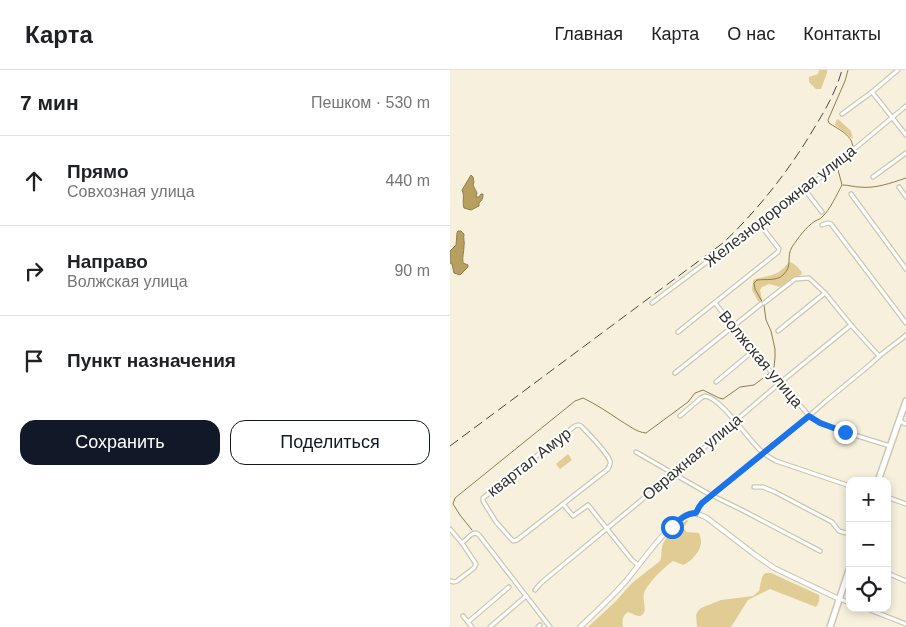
<!DOCTYPE html>
<html lang="ru">
<head>
<meta charset="utf-8">
<style>
  :root { --surface:#fff; --page:#f2f2f2; --text:#202124; --muted:#757577; --line:#e0e0e0; --accent:#111827 }
  body { margin:0; font-family:Arial,sans-serif; background:var(--page); color:var(--text) }
  .controls { position:absolute; right:15px; bottom:15px; display:grid; overflow:hidden; border-radius:10px; box-shadow:0 2px 8px #0003 }
  .controls button { width:45px; height:45px; display:grid; place-items:center; padding:0; border:0; border-bottom:1px solid var(--line); background:var(--surface); color:var(--text); font:25px sans-serif }
  .stop { position:absolute; width:15px; height:15px; margin:-11px; border:4px solid #1a73e8; border-radius:50%; background:#fff }
  .stop.end { background:#1a73e8; border-color:#fff; box-shadow:0 1px 5px #0008 }
  .list { margin:0; padding:0; list-style:none }
  h2 { display:flex; justify-content:space-between; align-items:center; height:65px; margin:0; padding:0 20px; font-size:21px }
  h2 small { font-size:16px; font-weight:400; color:var(--muted) }
  .list li { display:grid; grid-template-columns:32px 1fr auto; gap:15px; align-items:center; box-sizing:border-box; height:90px; padding:0 20px; border-top:1px solid var(--line) }
  .list b { display:block; font-size:19px; white-space:nowrap }
  .list p { margin:0; font-size:16px; white-space:nowrap; color:var(--muted) }
  .list em { font-size:16px; font-style:normal; color:var(--muted) }
  .actions { display:flex; gap:10px; padding:15px 20px }
  .actions a { flex:1; padding:11px 0; border:1px solid var(--accent); border-radius:15px; text-align:center; font-size:18px; color:var(--accent) }
  .actions .main { background:var(--accent); color:#fff }
  .icon { flex:none; width:28px; height:28px; fill:none; stroke:currentColor; stroke-width:2; stroke-linecap:round; stroke-linejoin:round }
  .map { position:relative; flex:none; width:456px; height:557px; overflow:hidden }
  header { display:flex; align-items:center; gap:30px; box-sizing:border-box; height:70px; padding:0 25px; background:var(--surface); border-bottom:1px solid var(--line) }
  header strong { font-size:24px }
  nav { display:flex; gap:28px; margin-inline-start:auto; font-size:18px }
  main { display:flex }
  aside { flex:1; background:var(--surface) }
  .map>svg:first-child { display:block }
</style>
</head>
<body>
<header>
<strong>Карта</strong>
<nav><a>Главная</a><a>Карта</a><a>О нас</a><a>Контакты</a></nav>
</header>
<main>
<aside>
<h2>7 мин<small>Пешком · 530 m</small></h2>
<ul class="list">
<li><svg class="icon" aria-label="ahead" viewBox="0 0 24 24"><path d="M12 20V5M6 11l6-6 6 6"/></svg><div><b>Прямо</b><p>Совхозная улица</p></div><em>440 m</em></li>
<li><svg class="icon" aria-label="right" viewBox="0 0 24 24"><path d="M7 20v-9h11M14 6l5 5-5 5"/></svg><div><b>Направо</b><p>Волжская улица</p></div><em>90 m</em></li>
<li><svg class="icon" aria-label="arrive" viewBox="0 0 24 24"><path d="M6 21V4h12l-3 4 3 4H6"/></svg><div><b>Пункт назначения</b></div></li>
</ul>
<div class="actions"><a class="main">Сохранить</a><a>Поделиться</a></div>
</aside>
<div class="map">
<svg width="456" height="557" viewBox="0 0 456 557">
  <rect width="100%" height="100%" fill="#f7f0dd"/>
  <g fill="#e1cc94">
    <path d="M369 0H377V3L371 19H366L359 12V7L368 4Z"/>
    <path d="M388 49 401 61 403 69 385 55 386 51Z"/>
    <path d="M339 192C345 193 348 198 352 202L351 205 343 209 333 216 330 217 319 214 312 217 310 220 312 230 310 232 308 231 302 220 303 211 305 209C322 205 328 206 339 192Z"/>
    <path d="M118 384 122 390 110 399 106 394Z"/>
    <path d="M237 450 238 451 233 458 237 462 249 463C250 465 251 469 251 472 251 481 241 492 233 495L223 491C214 497 198 513 194 523 192 530 198 541 192 545 188 548 182 543 178 542 172 546 172 550 173 557H138L165 532 182 513 210 491C212 486 211 483 212 478 214 466 228 456 237 450Z"/>
    <path d="M315 503H321L369 525C370 529 369 533 366 537L320 519 298 530 281 557H247L246 545 248 541 251 538 271 530 303 526 309 521 312 507Z"/>
  </g>
  <g fill="#b79f60" stroke="#8f7e50">
    <path d="M21 105 23 107 24 112 23 115 27 123 26 127H29L31 124H33C33 129 32 130 29 133V136L21 140 14 138C12 132 15 126 12 120Z"/>
    <path d="M8 161H11L14 164C13 169 15 172 14 176 14 182 12 187 13 193L18 195V197L10 205 4 203 2 194 0 193V181L6 175 7 163Z"/>
  </g>
  <g fill="none" stroke-linecap="round" stroke-linejoin="round">
    <g stroke="#8f7e50" stroke-width="1">
      <path d="M398 0 395 11 378 50 379 53C389 60 404 65 403 80"/>
      <path d="M393 115C399 115 404 117 409 117 425 119 441 113 456 108"/>
      <path d="M22 460 10 445 3 434 5 428 125 331 133 328C146 334 159 343 171 351 180 356 186 362 196 363L238 332 245 323 253 320 269 328 273 329 290 317 304 315 321 302 324 297 325 288V279L321 261 316 250 314 235 305 219 304 213 307 210C316 209 327 211 333 205 343 196 336 187 342 177 348 168 356 157 365 151 369 149 369 150 372 147 380 140 387 124 392 115L387 96 393 92 401 84"/>
    </g>
    <defs>
      <g id="minor">
        <path d="M422 22 456 65"/>
        <path d="M392 44 422 22 448 0"/>
        <path d="M423 107 456 83"/>
        <path d="M449 117 456 127"/>
        <path d="M355 120 372 142"/>
        <path d="M401 124 456 199"/>
        <path d="M372 155 378 153 381 154 456 253"/>
        <path d="M202 233 309 153 355 120 456 36"/>
        <path d="M265 233 303 281 361 348 385 359 440 376"/>
        <path d="M314 233 345 209 359 208 375 223 401 255 429 286"/>
        <path d="M328 261 375 223"/>
        <path d="M228 262 328 182 329 179 309 153"/>
        <path d="M225 303 311 234"/>
        <path d="M266 312 303 281"/>
        <path d="M230 346 251 328 255 326C271 328 297 368 310 380 315 385 320 388 326 391L400 416"/>
        <path d="M449 351 456 354"/>
        <path d="M128 355 131 356C138 363 157 383 160 391 161 394 159 396 158 399L67 470 63 471 46 452 33 431V428L125 356Z"/>
        <path d="M186 382 257 423 292 440 370 481"/>
        <path d="M304 417H313L325 422 382 452 389 461 400 464"/>
        <path d="M437 427 456 434"/>
        <path d="M113 434 123 446 138 435 182 490 188 495"/>
        <path d="M246 443 249 437 252 433 359 346 376 331 422 293C431 283 446 274 456 265"/>
        <path d="M0 459 12 473 26 494 24 498 7 511 4 512 0 511"/>
        <path d="M12 473 22 464 26 463 29 465 100 557"/>
        <path d="M437 503 456 511"/>
        <path d="M85 520 91 513 223 404 331 312 401 255"/>
        <path d="M390 529 400 533"/>
        <path d="M415 538 456 554"/>
        <path d="M13 546 22 557"/>
        <path d="M18 552 59 517"/>
        <path d="M40 557 76 526"/>
        <path d="M88 557 90 555"/>
      </g>
      <path id="secondary" d="M130 557C146 542 162 527 176 511 189 496 221 449 239 444 245 442 251 445 257 448L304 484 324 498 389 529"/>
      <g id="trunk">
        <path d="M428 411 456 331"/>
        <path d="M380 557 400 497"/>
      </g>
    </defs>
    <use href="#minor" stroke="#cdc6b4" stroke-width="5.5"/>
    <use href="#secondary" stroke="#cdc6b4" stroke-width="6"/>
    <use href="#trunk" stroke="#cdc6b4" stroke-width="8"/>
    <use href="#minor" stroke="#fff" stroke-width="3"/>
    <use href="#secondary" stroke="#fff" stroke-width="4"/>
    <use href="#trunk" stroke="#fff" stroke-width="5"/>
    <path stroke="#4c4940" stroke-width="1" stroke-dasharray="10 5" stroke-linecap="butt" d="M0 376 273 173C309 139 341 98 366 55 377 37 386 21 392 0"/>
  </g>
  <g fill="none" stroke-linecap="round" stroke-linejoin="round">
    <path stroke="#1a73e8" stroke-width="6" d="M222 457C229 450 236 443 246 443L249 437 252 433 359 346 370 353 395 362"/>
  </g>
  <g text-anchor="middle" dominant-baseline="central" stroke-width="4" stroke-linejoin="round" paint-order="stroke">
    <g font-size="16" fill="#333129" stroke="#fff">
      <text transform="translate(330 136) rotate(-38)">Железнодорожная улица</text>
      <text transform="translate(311 289) rotate(50)">Волжская улица</text>
      <text transform="translate(242 387) rotate(-40)">Овражная улица</text>
      <text transform="translate(79 392) rotate(-38)">квартал Амур</text>
    </g>
  </g>
</svg>
<div class="controls">
<button>+</button>
<button>−</button>
<button><svg class="icon" aria-label="locate" viewBox="0 0 24 24"><circle cx="12" cy="12" r="6"/><path d="M12 2v4M12 18v4M2 12h4M18 12h4"/></svg></button>
</div>
<div class="stop" style="left:222px;top:457px"></div>
<div class="stop end" style="left:395px;top:362px"></div>
</div>
</main>
</body>
</html>
